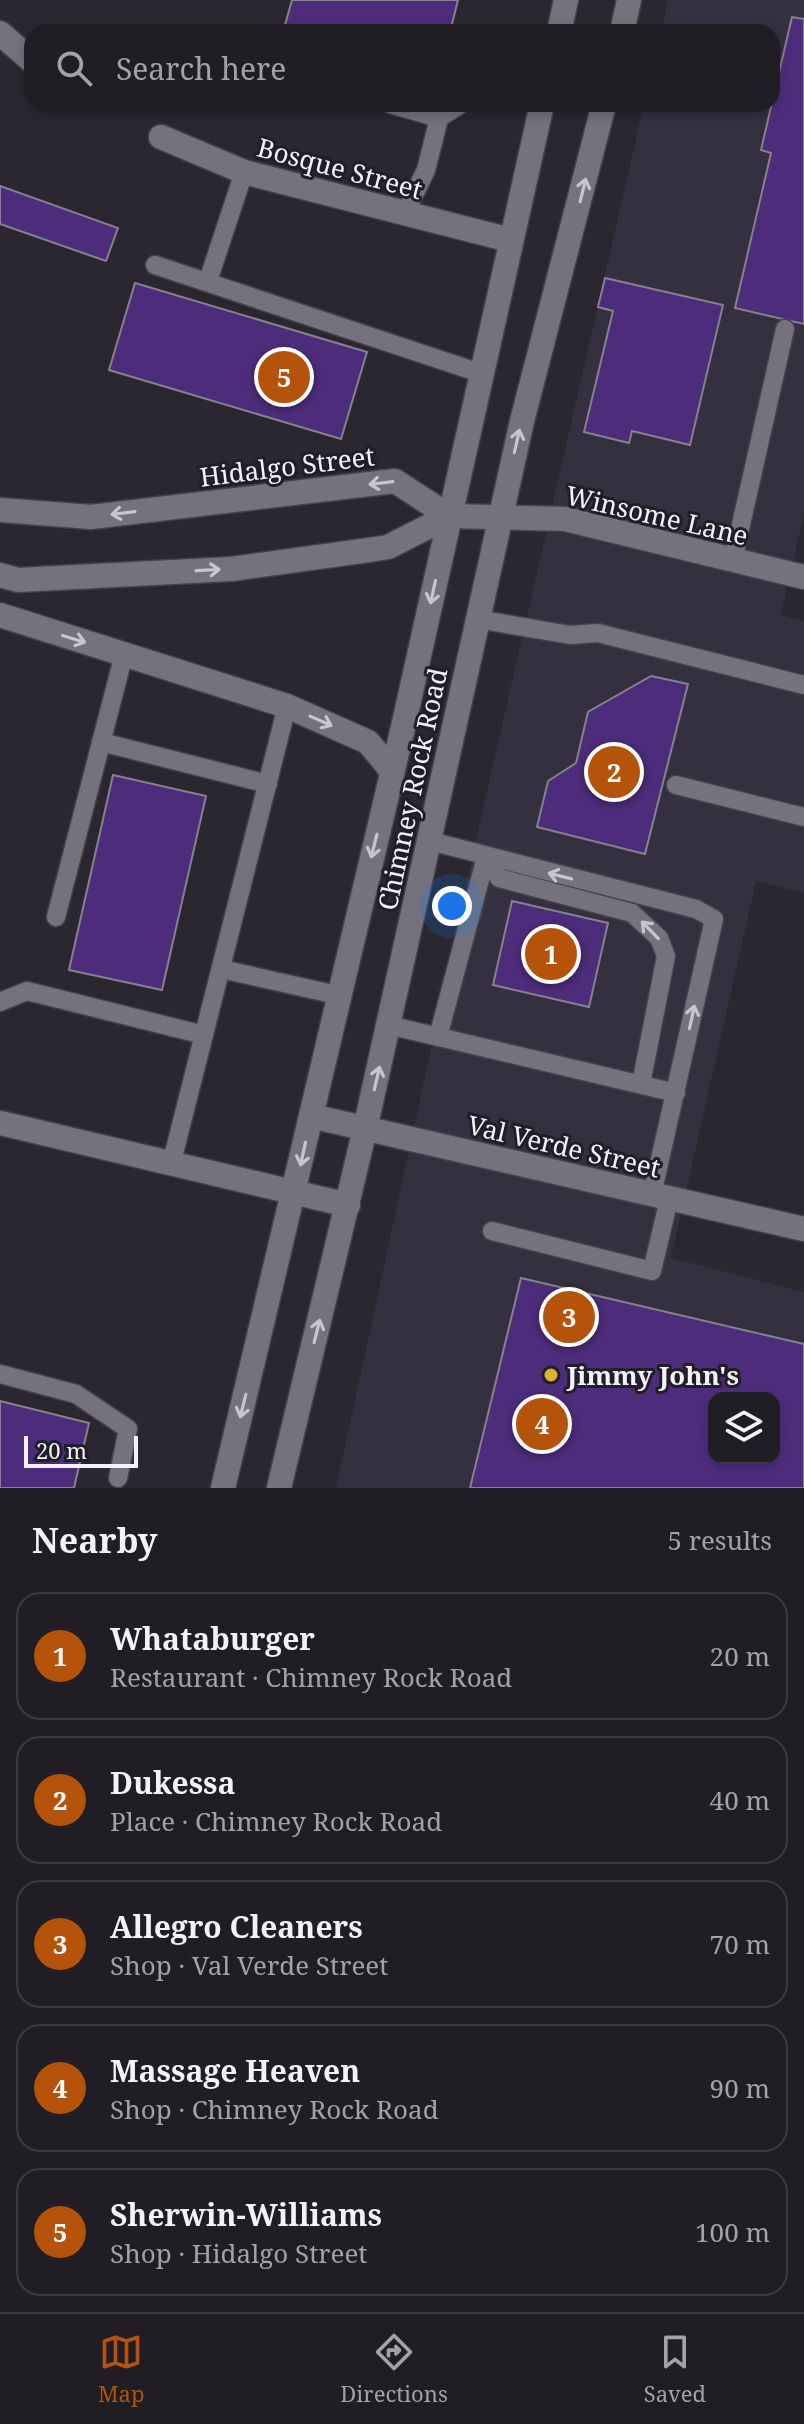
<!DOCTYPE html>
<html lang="en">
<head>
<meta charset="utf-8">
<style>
  :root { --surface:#201d25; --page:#2d2a32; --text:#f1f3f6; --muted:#a2a2a7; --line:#3d3b42; --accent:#b45309 }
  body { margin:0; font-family:"Noto Serif",serif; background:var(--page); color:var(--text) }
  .controls { position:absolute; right:24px; bottom:24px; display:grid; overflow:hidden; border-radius:16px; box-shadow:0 4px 12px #0003 }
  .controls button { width:72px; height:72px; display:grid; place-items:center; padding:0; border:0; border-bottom:2px solid var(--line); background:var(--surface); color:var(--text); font:40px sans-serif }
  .scale { position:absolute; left:24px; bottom:20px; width:114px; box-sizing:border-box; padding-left:8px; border:4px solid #f4f2f8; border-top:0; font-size:22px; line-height:28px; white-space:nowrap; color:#f4f2f8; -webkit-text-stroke:6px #201e27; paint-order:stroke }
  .you { position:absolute; left:452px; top:906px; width:28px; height:28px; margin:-20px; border:6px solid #fff; border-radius:50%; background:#1a73e8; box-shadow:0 0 0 12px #1a73e833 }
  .badge { display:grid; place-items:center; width:52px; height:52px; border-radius:50%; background:var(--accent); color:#fff; font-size:26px; font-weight:700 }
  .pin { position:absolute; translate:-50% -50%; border:4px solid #fff; box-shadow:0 2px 8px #0006 }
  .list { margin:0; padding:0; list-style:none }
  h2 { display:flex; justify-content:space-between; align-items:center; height:104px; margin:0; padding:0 32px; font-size:34px }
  h2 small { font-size:26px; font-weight:400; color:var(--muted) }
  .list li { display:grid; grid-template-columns:52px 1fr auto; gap:24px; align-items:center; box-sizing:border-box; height:128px; margin:0 16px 16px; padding:0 16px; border:2px solid var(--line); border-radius:24px }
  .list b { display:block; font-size:30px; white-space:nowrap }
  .list p { margin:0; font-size:26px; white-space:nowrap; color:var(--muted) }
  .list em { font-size:26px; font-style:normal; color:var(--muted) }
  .icon { flex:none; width:44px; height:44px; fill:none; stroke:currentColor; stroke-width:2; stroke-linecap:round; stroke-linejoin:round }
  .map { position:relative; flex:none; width:804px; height:1488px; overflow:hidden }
  .search { position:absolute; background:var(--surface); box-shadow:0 4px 12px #0003; left:24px; right:24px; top:24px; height:88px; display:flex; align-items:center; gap:20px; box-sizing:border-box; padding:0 28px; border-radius:24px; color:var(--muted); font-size:30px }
  .sheet { height:824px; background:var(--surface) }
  nav { display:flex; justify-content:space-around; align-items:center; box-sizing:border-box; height:112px; border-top:2px solid var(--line); background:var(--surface); font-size:22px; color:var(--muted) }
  nav a { display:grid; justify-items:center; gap:4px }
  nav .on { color:var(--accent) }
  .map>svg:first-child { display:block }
</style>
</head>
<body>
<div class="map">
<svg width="804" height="1488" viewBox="0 0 804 1488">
  <rect width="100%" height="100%" fill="#2a2731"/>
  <path fill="#35303f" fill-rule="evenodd" d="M668 0H804V514L781 615 804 621V893L756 881 671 1258 804 1292V1488H336L480 822 644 104H772V32H661ZM714 1398H774V1458H714Z"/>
  <g fill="#4d2d7b" stroke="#85828d" stroke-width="2" fill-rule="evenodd">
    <path d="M292 0H458L450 32H283Z"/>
    <path d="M792 17 804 19V324L735 308 771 153 761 150Z"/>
    <path d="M0 186 118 228 106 261 0 224Z"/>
    <path d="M605 278 723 305 690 445 632 431 629 443 584 432 613 311 598 307Z"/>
    <path d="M135 283 367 352 341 439 109 370Z"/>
    <path d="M651 676 688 684 645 854 537 827 548 781 576 763 588 712Z"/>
    <path d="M113 775 206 796 162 990 69 970Z"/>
    <path d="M512 901 608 923 589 1007 493 985Z"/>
    <path d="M521 1278 804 1344V1488H470ZM714 1398H774V1458H714Z"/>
    <path d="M0 1401 89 1423 74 1488H0Z"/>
  </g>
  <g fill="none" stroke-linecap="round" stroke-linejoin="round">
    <defs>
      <g id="lane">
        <path d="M390 104 439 118"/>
        <path d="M405 213 426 170 439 118 461 104"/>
        <path d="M155 265 480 373"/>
        <path d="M208 281 244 172"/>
        <path d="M733 560 785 329"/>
        <path d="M477 619 570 635 598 633 804 685"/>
        <path d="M101 742 268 784"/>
        <path d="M676 785 804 817"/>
        <path d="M430 841 696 909 714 919 652 1195"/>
        <path d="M486 857 499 878 632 913 659 938 666 956 641 1084"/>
        <path d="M56 917 124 654"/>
        <path d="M221 969 337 995"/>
        <path d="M0 1002 27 991 204 1035"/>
        <path d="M388 1025 676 1093"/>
        <path d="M438 1037 486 857"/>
        <path d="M171 1165 287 706"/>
        <path d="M492 1231 652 1271 669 1199"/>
        <path d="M0 1374 76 1394 128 1429 118 1478"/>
      </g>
      <g id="street">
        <path d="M0 33 32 61"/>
        <path d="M161 137 244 172 510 240"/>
        <path d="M311 1116 804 1229"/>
        <path d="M0 1123 348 1205"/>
      </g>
      <g id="secondary">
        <path d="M559 32 566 0"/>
        <path d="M622 32 629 0"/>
        <path d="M0 510 91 517 395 481 449 516"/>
        <path d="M0 575 18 580 231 569 369 550 388 547 449 516 565 519 804 577"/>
        <path d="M0 615 287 706 368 742 392 771"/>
        <path d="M223 1488 404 723 542 104"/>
        <path d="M279 1488 365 1129 522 421 604 104"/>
      </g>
    </defs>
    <use href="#lane" stroke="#44424a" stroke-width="21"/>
    <use href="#street" stroke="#44424a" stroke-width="27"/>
    <use href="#secondary" stroke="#44424a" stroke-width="27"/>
    <use href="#lane" stroke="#75727e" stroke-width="18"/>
    <use href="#street" stroke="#75727e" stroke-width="24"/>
    <use href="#secondary" stroke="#75727e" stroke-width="24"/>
  </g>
  <defs><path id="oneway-shaft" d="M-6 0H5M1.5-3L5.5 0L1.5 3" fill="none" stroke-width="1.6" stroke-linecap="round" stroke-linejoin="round" transform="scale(2)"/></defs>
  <g stroke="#c8c5cd">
    <use href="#oneway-shaft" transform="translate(583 190) rotate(-76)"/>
    <use href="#oneway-shaft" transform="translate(517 441) rotate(-77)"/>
    <use href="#oneway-shaft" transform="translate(381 483) rotate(173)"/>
    <use href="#oneway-shaft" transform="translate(123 513) rotate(173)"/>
    <use href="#oneway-shaft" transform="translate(208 570) rotate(-3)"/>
    <use href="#oneway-shaft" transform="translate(433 592) rotate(102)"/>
    <use href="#oneway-shaft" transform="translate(74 639) rotate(17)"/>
    <use href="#oneway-shaft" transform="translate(321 721) rotate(24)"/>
    <use href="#oneway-shaft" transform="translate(374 846) rotate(104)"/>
    <use href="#oneway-shaft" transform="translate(560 876) rotate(-166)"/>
    <use href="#oneway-shaft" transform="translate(650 930) rotate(-134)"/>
    <use href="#oneway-shaft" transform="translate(692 1017) rotate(-78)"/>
    <use href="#oneway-shaft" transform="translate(377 1078) rotate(-77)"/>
    <use href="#oneway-shaft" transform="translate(303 1154) rotate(102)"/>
    <use href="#oneway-shaft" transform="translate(317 1331) rotate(-76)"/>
    <use href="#oneway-shaft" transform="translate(243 1406) rotate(104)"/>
  </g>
  <circle fill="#dcb233" stroke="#201e27" stroke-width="3" cx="551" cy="1375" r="8"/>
  <g text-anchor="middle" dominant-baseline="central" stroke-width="6" stroke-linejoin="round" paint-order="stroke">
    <g font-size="26" fill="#f4f2f8" stroke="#201e27">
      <text transform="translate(340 168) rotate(15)">Bosque Street</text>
      <text transform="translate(287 466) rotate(-7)">Hidalgo Street</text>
      <text transform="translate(657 515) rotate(13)">Winsome Lane</text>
      <text transform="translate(412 789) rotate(-78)">Chimney Rock Road</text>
      <text transform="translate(564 1146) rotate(13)">Val Verde Street</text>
    </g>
    <g font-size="26" font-weight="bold" fill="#f4f2f8" stroke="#201e27" text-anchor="start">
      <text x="567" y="1375">Jimmy John's</text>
    </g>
  </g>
</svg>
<div class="controls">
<button><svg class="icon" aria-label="layers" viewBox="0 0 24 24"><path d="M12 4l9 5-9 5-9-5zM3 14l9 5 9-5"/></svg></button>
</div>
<div class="scale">20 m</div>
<div class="you"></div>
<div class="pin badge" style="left:551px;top:954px">1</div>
<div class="pin badge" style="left:614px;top:772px">2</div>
<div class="pin badge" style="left:569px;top:1317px">3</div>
<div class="pin badge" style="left:542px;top:1424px">4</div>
<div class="pin badge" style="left:284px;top:377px">5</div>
<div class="search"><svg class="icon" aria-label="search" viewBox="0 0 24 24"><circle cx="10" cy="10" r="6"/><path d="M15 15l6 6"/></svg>Search here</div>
</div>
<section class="sheet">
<h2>Nearby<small>5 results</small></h2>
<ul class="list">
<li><span class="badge">1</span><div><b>Whataburger</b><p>Restaurant · Chimney Rock Road</p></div><em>20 m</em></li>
<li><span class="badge">2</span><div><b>Dukessa</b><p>Place · Chimney Rock Road</p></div><em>40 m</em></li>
<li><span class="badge">3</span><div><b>Allegro Cleaners</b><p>Shop · Val Verde Street</p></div><em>70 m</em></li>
<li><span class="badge">4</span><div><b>Massage Heaven</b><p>Shop · Chimney Rock Road</p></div><em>90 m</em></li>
<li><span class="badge">5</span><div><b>Sherwin-Williams</b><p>Shop · Hidalgo Street</p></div><em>100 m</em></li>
</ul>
</section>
<nav>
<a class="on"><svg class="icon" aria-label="map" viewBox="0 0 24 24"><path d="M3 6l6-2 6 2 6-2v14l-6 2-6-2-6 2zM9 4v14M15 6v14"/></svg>Map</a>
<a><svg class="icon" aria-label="directions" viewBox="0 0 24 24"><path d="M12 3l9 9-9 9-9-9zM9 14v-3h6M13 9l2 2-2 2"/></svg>Directions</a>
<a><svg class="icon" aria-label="saved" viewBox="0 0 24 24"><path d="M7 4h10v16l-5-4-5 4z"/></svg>Saved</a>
</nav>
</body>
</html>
